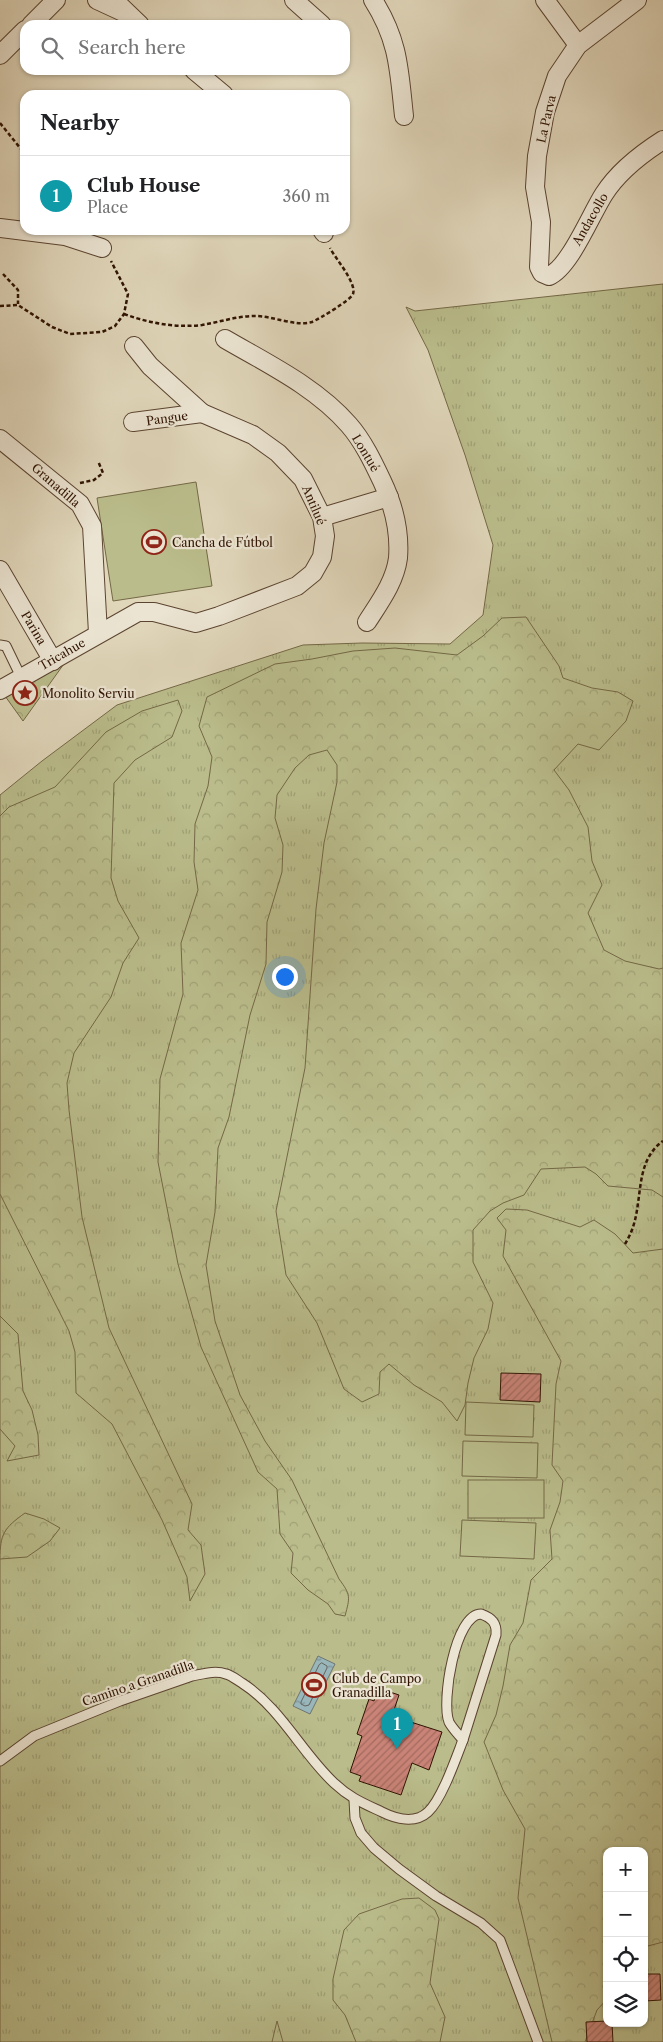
<!DOCTYPE html>
<html lang="en">
<head>
<meta charset="utf-8">
<style>
  :root { --surface:#fff; --page:#f2f2f2; --text:#202124; --muted:#757577; --line:#e0e0e0; --accent:#d93025 }
  body { margin:0; font-family:"Libre Caslon Text",serif; background:var(--page); color:var(--text) }
  .controls { position:absolute; right:15px; bottom:15px; display:grid; overflow:hidden; border-radius:10px; box-shadow:0 1px 4px #0004 }
  .controls button { width:45px; height:45px; display:grid; place-items:center; padding:0; border:0; border-bottom:1px solid var(--line); background:var(--surface); color:var(--text); font:25px sans-serif }
  .you { position:absolute; left:284px; top:976px; width:18px; height:18px; margin:-12px; border:4px solid #fff; border-radius:50%; background:#1a73e8; box-shadow:0 0 0 8px #1a73e833 }
  .badge { display:grid; place-items:center; width:32px; height:32px; border-radius:50%; background:var(--accent); color:#fff; font-size:16px; font-weight:700 }
  .pin { position:absolute; translate:-50% -41px; filter:drop-shadow(0 1px 2px #0008) }
  .pin::after { content:''; position:absolute; top:26px; width:18px; height:15px; background:inherit; clip-path:polygon(0 0,100% 0,50% 100%) }
  .list { margin:0; padding:0; list-style:none }
  h2 { display:flex; justify-content:space-between; align-items:center; height:65px; margin:0; padding:0 20px; font-size:21px }
  h2 small { font-size:16px; font-weight:400; color:var(--muted) }
  .list li { display:grid; grid-template-columns:32px 1fr auto; gap:15px; align-items:center; box-sizing:border-box; height:80px; padding:0 20px; border-top:1px solid var(--line) }
  .list b { display:block; font-size:19px; white-space:nowrap }
  .list p { margin:0; font-size:16px; white-space:nowrap; color:var(--muted) }
  .list em { font-size:16px; font-style:normal; color:var(--muted) }
  .icon { flex:none; width:28px; height:28px; fill:none; stroke:currentColor; stroke-width:2; stroke-linecap:round; stroke-linejoin:round }
  .map { position:relative; flex:none; width:663px; height:2042px; overflow:hidden }
  .search { position:absolute; background:var(--surface); box-shadow:0 1px 4px #0004; left:20px; top:20px; width:330px; height:55px; display:flex; align-items:center; gap:12px; box-sizing:border-box; padding:0 18px; border-radius:15px; color:var(--muted); font-size:19px }
  .panel { position:absolute; background:var(--surface); box-shadow:0 1px 4px #0004; left:20px; top:90px; width:330px; height:145px; border-radius:15px }
  .map>svg:first-child { display:block }
</style>
</head>
<body>
<div class="map">
<svg width="663" height="2042" viewBox="0 0 663 2042">
  <defs>
    <pattern id="grass-tufts" width="24" height="20" patternUnits="userSpaceOnUse" patternTransform="scale(1.25)"><rect width="24" height="20" fill="#babc8b"/><path d="M3 7l-1-3M5 7V3M7 7l1-3M15 17l-1-3M17 17v-4M19 17l1-3" fill="none" stroke="#a0a176"/></pattern>
    <pattern id="forest-crowns" width="20" height="18" patternUnits="userSpaceOnUse" patternTransform="scale(1.25)"><rect width="20" height="18" fill="#babc8b"/><path d="M2 6a3 3 0 1 1 6 0M12 15a3 3 0 1 1 6 0" fill="none" stroke="#a0a176"/></pattern>
    <pattern id="water-ripples" width="26" height="14" patternUnits="userSpaceOnUse" patternTransform="scale(1.25)"><rect width="26" height="14" fill="#99b6bb"/><path d="M2 4q2-2 4 0t4 0M15 11q2-2 4 0t4 0" fill="none" stroke="#7d9396"/></pattern>
    <pattern id="building-hatch" width="6" height="6" patternUnits="userSpaceOnUse" patternTransform="scale(1.25)"><rect width="6" height="6" fill="#c98377"/><path d="M-1 1l2-2M0 6l6-6M5 7l2-2" fill="none" stroke="#a46a5f"/></pattern>
  </defs>
  <rect width="100%" height="100%" fill="#e0d6ba"/>
  <filter id="stains"><feTurbulence type="fractalNoise" baseFrequency=".004" numOctaves="4"/><feColorMatrix values="0 0 0 0 .2 0 0 0 0 .09 0 0 0 0 .02 0 0 0 .5 -.17"/></filter>
  <radialGradient id="worn" r=".72"><stop offset=".6" stop-color="#630" stop-opacity="0"/><stop offset="1" stop-color="#630" stop-opacity=".3"/></radialGradient>
  <path fill="url(#grass-tufts)" stroke="#746846" fill-rule="evenodd" d="M663 284V2042H0V795L42 761 117 705 303 645 362 643 450 644 483 615 493 545 465 455 428 350 406 307 415 311ZM607 1851H644V2023H607Z"/>
  <g fill="url(#forest-crowns)" stroke="#746846">
    <path d="M526 617 559 666 563 678 592 688 618 692 633 701 626 721 599 750 578 744 554 770 569 790 588 827 592 861 602 885 588 913 604 950 625 961 659 969 663 968V1197L652 1190 608 1186 596 1174 585 1167 541 1169 524 1195 503 1203 490 1211 473 1230V1262L493 1303 488 1329 474 1358 468 1383 465 1405 457 1421 442 1402 414 1385 389 1364 380 1372 379 1394 362 1402 344 1389 317 1323 286 1275 276 1211 305 1068 316 909 324 843 337 782V765L327 750 309 755 295 768 277 795 275 818 283 845 282 872 267 922 266 964 250 1015 229 1117 218 1148 215 1212 206 1265 215 1321 240 1395 265 1441 292 1480 339 1579C351 1595 350 1597 345 1616L335 1614 328 1604 308 1590 291 1573 293 1553 280 1534 277 1489 258 1472 201 1347 178 1264 158 1162 160 1079 183 994 181 943 198 890 194 862 195 824 208 786 212 757 199 726 207 697 275 664 312 659 353 651 395 648 457 655 483 636 502 618Z"/>
    <path d="M66 661 23 721 5 696Z"/>
    <path d="M178 700 182 711 172 737 135 760 114 783 111 878 118 901 139 938 123 963 111 997 74 1053 67 1083 69 1110 82 1217 109 1328 192 1504 188 1530 201 1545 205 1574 190 1601 187 1577 162 1520 112 1424 76 1393 75 1352 69 1331 0 1194V816L9 807 55 787 106 732 142 711Z"/>
    <path d="M506 1209 527 1210 580 1227 594 1220 615 1234 633 1253 663 1249V1942L644 1947V1851H607V1999L597 2010 585 2042H552L518 1898 525 1829 503 1790 484 1742 496 1715 503 1686 510 1645 523 1623 531 1580 552 1559 550 1530 560 1502 563 1481 552 1465 556 1384 561 1361 503 1256 506 1230 497 1218Z"/>
    <path d="M0 1316 18 1334 23 1391 32 1410 38 1435 39 1455 7 1461 15 1446 0 1429Z"/>
    <path d="M25 1513 44 1519 60 1528 50 1541 27 1557 0 1559C0 1534 4 1528 25 1513Z"/>
    <path d="M419 1898 435 1910 439 1919 430 1983 445 2017 440 2042H356L345 2015 333 2000V1979L344 1930 359 1914 402 1899Z"/>
    <path d="M277 2021 283 2042H272Z"/>
  </g>
  <g fill="#babc8b" stroke="#746846">
    <path d="M196 482 212 586 113 601 97 498Z"/>
    <path d="M466 1402 534 1405 533 1437 465 1435Z"/>
    <path d="M463 1441 538 1443 537 1478 462 1476Z"/>
    <rect x="468" y="1480" width="76" height="38"/>
    <path d="M462 1520 536 1523 534 1559 460 1556Z"/>
  </g>
  <path fill="url(#water-ripples)" stroke="#6f7571" d="M318 1656 335 1664 310 1714 293 1706Z"/>
  <g fill="none" stroke-linecap="round" stroke-linejoin="round">
    <path stroke="#64645e" stroke-width="1" d="M322 1663 327 1666V1668L309 1705 305 1706 301 1704V1702L319 1665Z"/>
  </g>
  <g fill="url(#building-hatch)" stroke="#2f1302">
    <path d="M501 1373 541 1374 540 1402 500 1400Z"/>
    <path d="M378 1688 399 1695 392 1716 442 1732 429 1770 412 1763 401 1795 359 1781 361 1776 350 1772 362 1736 357 1734 369 1699 374 1701Z"/>
    <path d="M644 1974H660L661 2000 645 2001Z"/>
    <path d="M607 2021V2023H612L613 2042H587L586 2022Z"/>
  </g>
  <g fill="none" stroke-linecap="round" stroke-linejoin="round">
    <defs>
      <g id="service">
        <path d="M0 645 6 646 21 677"/>
        <path d="M481 1614C492 1618 497 1623 496 1635L463 1740C459 1735 452 1728 449 1722 441 1702 455 1614 481 1614Z"/>
        <path d="M0 1761 34 1736 120 1701 192 1676C203 1674 215 1670 226 1674 231 1675 237 1680 242 1683 281 1708 301 1752 334 1783 350 1798 363 1803 382 1812 396 1819 415 1824 428 1812 442 1799 456 1758 463 1740"/>
        <path d="M354 1800 355 1818 361 1833 374 1848 399 1869 436 1896 481 1923 500 1940 538 2042"/>
      </g>
      <g id="minor">
        <path d="M97 0 123 12"/>
        <path d="M114 0 140 25"/>
        <path d="M294 0 322 25"/>
        <path d="M373 0C399 41 399 70 404 116"/>
        <path d="M545 0 578 45"/>
        <path d="M637 0 578 45 557 76 545 112 537 156 535 187 541 222 539 267 542 273 549 276C570 267 591 214 604 194 618 172 641 154 663 140"/>
        <path d="M31 25 56 0"/>
        <path d="M0 55 25 30"/>
        <path d="M194 70 224 95"/>
        <path d="M0 228 65 236 102 248"/>
        <path d="M322 230 324 233"/>
        <path d="M225 339C268 364 316 387 349 425 363 441 373 462 382 481 393 504 400 532 398 558 395 582 379 603 367 622"/>
        <path d="M133 422 202 413"/>
        <path d="M0 439 80 504 92 526 98 633"/>
        <path d="M322 517 389 497"/>
        <path d="M0 570 53 661"/>
        <path d="M0 690 138 612H154L196 623 219 616 297 586 313 573 322 557 325 536 322 517 303 479 278 453 253 435 202 413 150 366 134 346"/>
      </g>
    </defs>
    <use href="#service" stroke="#5b4430" stroke-width="11"/>
    <use href="#minor" stroke="#5b4430" stroke-width="20"/>
    <g stroke="#2f1302" stroke-width="2.5" stroke-dasharray="4 2.5" stroke-linecap="butt">
      <path d="M0 123 25 154"/>
      <path d="M3 274 18 290V304"/>
      <path d="M0 306 18 305 52 327 70 334 102 332 115 326 124 314 128 294 111 261"/>
      <path d="M124 314C149 323 175 328 202 325 220 322 237 316 255 316 273 316 296 327 312 322 319 319 351 300 353 294 357 283 335 258 330 248"/>
      <path d="M80 483 94 480 103 473 98 461"/>
      <path d="M625 1244C628 1239 631 1233 633 1227 643 1197 635 1161 663 1141"/>
    </g>
    <use href="#service" stroke="#ebe4d2" stroke-width="9"/>
    <use href="#minor" stroke="#ebe4d2" stroke-width="18"/>
  </g>
  <defs>
    <symbol id="stadium-ring" viewBox="-11 -11 22 22"><circle r="9.5" fill="#ebe4d2" stroke="#8f2418" stroke-width="1.5"/><path d="M0-5a6.5 5 0 1 0 0 10a6.5 5 0 1 0 0-10ZM-3.5-1.8h7v3.6h-7Z" fill="#8f2418"/></symbol>
    <symbol id="sight-ring" viewBox="-11 -11 22 22"><circle r="9.5" fill="#ebe4d2" stroke="#8f2418" stroke-width="1.5"/><path d="M0-6L1.8-2.2L6-1.7L2.9 1.2L3.7 5.4L0 3.3L-3.7 5.4L-2.9 1.2L-6-1.7L-1.8-2.2Z" fill="#8f2418"/></symbol>
  </defs>
  <g fill-rule="evenodd">
    <use href="#stadium-ring" x="140" y="528" width="28" height="28"/>
    <use href="#sight-ring" x="11" y="679" width="28" height="28"/>
    <use href="#stadium-ring" x="300" y="1671" width="28" height="28"/>
  </g>
  <g text-anchor="middle" dominant-baseline="central" stroke-width="4.5" stroke-linejoin="round" paint-order="stroke">
    <g font-size="12" fill="#2f1302" stroke="#ebe4d2">
      <text transform="translate(546 119) rotate(-77)">La Parva</text>
      <text transform="translate(590 219) rotate(-60)">Andacollo</text>
      <text transform="translate(167 418) rotate(-8)">Pangue</text>
      <text transform="translate(366 453) rotate(59)">Lontué</text>
      <text transform="translate(56 485) rotate(41)">Granadilla</text>
      <text transform="translate(314 505) rotate(67)">Antilué</text>
      <text transform="translate(34 628) rotate(59)">Parina</text>
      <text transform="translate(62 654) rotate(-30)">Tricahue</text>
      <text transform="translate(138 1683) rotate(-19)">Camino a Granadilla</text>
    </g>
    <g font-size="12" fill="#2f1302" stroke="#ebe4d2" text-anchor="start">
      <text x="172" y="542">Cancha de Fútbol</text>
      <text x="42" y="693">Monolito Serviu</text>
      <text x="332" y="1678">Club de Campo<tspan x="332" dy="14">Granadilla</tspan></text>
    </g>
  </g>
  <rect width="100%" height="100%" filter="url(#stains)"/>
  <rect width="100%" height="100%" fill="url(#worn)"/>
</svg>
<div class="controls">
<button>+</button>
<button>−</button>
<button><svg class="icon" aria-label="locate" viewBox="0 0 24 24"><circle cx="12" cy="12" r="6"/><path d="M12 2v4M12 18v4M2 12h4M18 12h4"/></svg></button>
<button><svg class="icon" aria-label="layers" viewBox="0 0 24 24"><path d="M12 4l9 5-9 5-9-5zM3 14l9 5 9-5"/></svg></button>
</div>
<div class="you"></div>
<div class="pin badge" style="left:397px;top:1749px;background:#0f9aa8">1</div>
<div class="search"><svg class="icon" aria-label="search" viewBox="0 0 24 24"><circle cx="10" cy="10" r="6"/><path d="M15 15l6 6"/></svg>Search here</div>
<section class="panel">
<h2>Nearby<small></small></h2>
<ul class="list">
<li><span class="badge" style="background:#0f9aa8">1</span><div><b>Club House</b><p>Place</p></div><em>360 m</em></li>
</ul>
</section>
</div>
</body>
</html>
